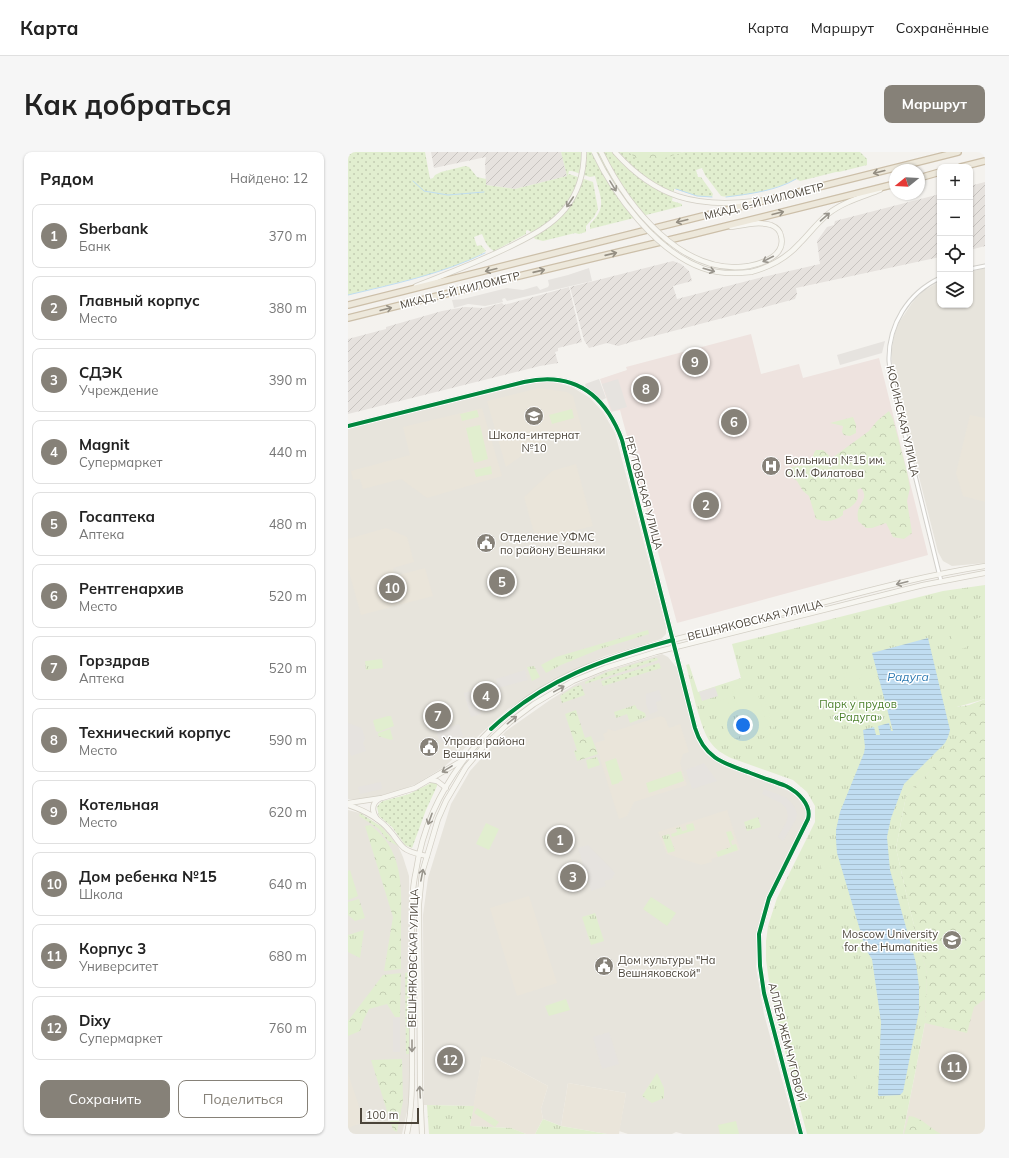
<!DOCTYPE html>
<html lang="ru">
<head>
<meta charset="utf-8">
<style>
  :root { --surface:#fff; --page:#f6f6f6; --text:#222; --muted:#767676; --line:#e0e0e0; --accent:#868178 }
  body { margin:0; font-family:Mulish,sans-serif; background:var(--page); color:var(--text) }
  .controls { position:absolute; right:12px; top:12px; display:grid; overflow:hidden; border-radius:8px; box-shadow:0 1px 3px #0004 }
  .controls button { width:36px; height:36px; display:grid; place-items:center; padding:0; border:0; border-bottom:1px solid var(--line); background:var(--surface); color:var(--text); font:20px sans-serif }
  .compass { position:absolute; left:541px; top:12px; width:36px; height:36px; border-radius:50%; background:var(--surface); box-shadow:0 1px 3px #0004; rotate:252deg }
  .scale { position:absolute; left:12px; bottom:10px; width:59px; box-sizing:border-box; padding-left:4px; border:2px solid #4b4439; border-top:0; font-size:11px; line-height:14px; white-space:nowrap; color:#4b4439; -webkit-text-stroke:3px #fff; paint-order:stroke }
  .you { position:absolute; left:395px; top:573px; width:14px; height:14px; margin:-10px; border:3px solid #fff; border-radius:50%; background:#1a73e8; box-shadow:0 0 0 6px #1a73e833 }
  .badge { display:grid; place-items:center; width:26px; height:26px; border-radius:50%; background:var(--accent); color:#fff; font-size:13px; font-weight:700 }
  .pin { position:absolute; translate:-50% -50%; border:2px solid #fff; box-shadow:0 1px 4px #0006 }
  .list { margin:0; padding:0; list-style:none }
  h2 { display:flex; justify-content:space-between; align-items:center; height:52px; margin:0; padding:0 16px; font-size:17px }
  h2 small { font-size:13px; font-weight:400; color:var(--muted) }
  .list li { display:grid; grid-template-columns:26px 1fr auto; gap:12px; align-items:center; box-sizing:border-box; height:64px; margin:0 8px 8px; padding:0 8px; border:1px solid var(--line); border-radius:8px }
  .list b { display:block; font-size:15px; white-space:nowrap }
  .list p { margin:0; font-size:13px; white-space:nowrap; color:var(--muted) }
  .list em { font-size:13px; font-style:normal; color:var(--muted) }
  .actions { display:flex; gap:8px; padding:12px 16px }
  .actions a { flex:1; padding:9px 0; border:1px solid var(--accent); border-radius:8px; text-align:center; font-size:14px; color:var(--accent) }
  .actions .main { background:var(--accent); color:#fff }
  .icon { flex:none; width:22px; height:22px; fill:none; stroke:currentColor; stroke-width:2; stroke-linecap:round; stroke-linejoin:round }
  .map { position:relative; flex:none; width:637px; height:982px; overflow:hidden; border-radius:8px }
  header { display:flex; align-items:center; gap:24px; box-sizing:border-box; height:56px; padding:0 20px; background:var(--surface); border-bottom:1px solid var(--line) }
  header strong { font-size:19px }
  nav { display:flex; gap:22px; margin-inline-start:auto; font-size:14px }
  .intro { display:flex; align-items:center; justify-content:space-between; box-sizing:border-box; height:96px; padding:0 24px }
  h1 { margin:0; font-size:28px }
  .button { padding:10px 18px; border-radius:8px; background:var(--accent); color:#fff; font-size:14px; font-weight:700 }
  main { display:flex; gap:24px; padding:0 24px }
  aside { flex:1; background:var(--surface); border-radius:8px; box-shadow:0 1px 3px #0004 }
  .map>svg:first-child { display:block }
</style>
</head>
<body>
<header>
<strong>Карта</strong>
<nav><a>Карта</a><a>Маршрут</a><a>Сохранённые</a></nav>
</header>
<div class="intro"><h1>Как добраться</h1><a class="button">Маршрут</a></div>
<main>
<aside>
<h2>Рядом<small>Найдено: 12</small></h2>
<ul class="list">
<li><span class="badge">1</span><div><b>Sberbank</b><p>Банк</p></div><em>370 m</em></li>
<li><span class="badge">2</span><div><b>Главный корпус</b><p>Место</p></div><em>380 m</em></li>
<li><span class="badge">3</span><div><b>СДЭК</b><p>Учреждение</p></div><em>390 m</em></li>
<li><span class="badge">4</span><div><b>Magnit</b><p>Супермаркет</p></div><em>440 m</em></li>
<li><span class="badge">5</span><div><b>Госаптека</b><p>Аптека</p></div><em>480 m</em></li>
<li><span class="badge">6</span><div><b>Рентгенархив</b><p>Место</p></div><em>520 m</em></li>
<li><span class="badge">7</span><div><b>Горздрав</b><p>Аптека</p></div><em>520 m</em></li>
<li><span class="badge">8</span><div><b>Технический корпус</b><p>Место</p></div><em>590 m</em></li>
<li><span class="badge">9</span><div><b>Котельная</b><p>Место</p></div><em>620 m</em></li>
<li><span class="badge">10</span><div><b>Дом ребенка №15</b><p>Школа</p></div><em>640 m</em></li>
<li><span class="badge">11</span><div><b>Корпус 3</b><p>Университет</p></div><em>680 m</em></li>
<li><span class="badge">12</span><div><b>Dixy</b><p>Супермаркет</p></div><em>760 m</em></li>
</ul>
<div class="actions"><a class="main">Сохранить</a><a>Поделиться</a></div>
</aside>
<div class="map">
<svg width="637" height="982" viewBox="0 0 637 982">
  <defs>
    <pattern id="industrial-furrows" width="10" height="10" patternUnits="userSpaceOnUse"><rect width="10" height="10" fill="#e6e2de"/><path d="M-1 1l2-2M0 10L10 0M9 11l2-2" fill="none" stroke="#c7c3bf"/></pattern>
    <pattern id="grass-dots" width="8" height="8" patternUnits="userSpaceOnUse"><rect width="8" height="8" fill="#e1eecf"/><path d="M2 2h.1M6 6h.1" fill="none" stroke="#c3cdb2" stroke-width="1.8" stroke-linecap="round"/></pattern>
    <pattern id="forest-crowns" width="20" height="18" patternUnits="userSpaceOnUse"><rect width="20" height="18" fill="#e1eecf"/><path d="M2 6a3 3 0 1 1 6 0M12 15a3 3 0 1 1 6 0" fill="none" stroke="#c3cdb2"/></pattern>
    <pattern id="park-tufts" width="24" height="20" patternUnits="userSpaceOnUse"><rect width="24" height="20" fill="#e1eecf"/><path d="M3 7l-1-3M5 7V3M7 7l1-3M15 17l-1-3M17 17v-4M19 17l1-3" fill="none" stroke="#c3cdb2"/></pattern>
    <pattern id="water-rules" width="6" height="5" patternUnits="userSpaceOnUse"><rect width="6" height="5" fill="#c0ddf1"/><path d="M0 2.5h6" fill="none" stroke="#a6bfcf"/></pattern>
  </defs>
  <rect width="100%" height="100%" fill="#f4f2ee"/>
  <g fill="#e7e4dc">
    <path d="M637 116V411L604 414 595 409 590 400 547 230 544 210V197L546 184 550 172 564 151 574 140 592 129V153H622V120Z"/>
    <path d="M190 230H206L224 235 242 246 255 260 267 281 318 475V482L313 487 257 504 203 528 160 557 96 615 68 632 50 639 35 643 15 647H0V276Z"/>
    <path d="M314 502 320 505 329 516 344 577 349 588 357 601 375 614 441 639 449 645 458 658 457 666 418 745 413 761 409 783 408 815 416 862 449 982H335L328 980 324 982H280L271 979 278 941 220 931 213 974 195 967 193 957 200 934 153 909 134 905 126 954 76 953 75 763 80 726 103 652 122 619 158 579 202 548 228 532 258 519Z"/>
    <path d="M0 658 12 661 20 666 34 675 41 682 50 694 55 705 61 724 62 931 61 951 54 982H0Z"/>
  </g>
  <g fill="url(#industrial-furrows)">
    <path d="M83 0H213L219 24 167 37 138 33 137 11 138 5 86 16Z"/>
    <path d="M637 30V94L622 98V34Z"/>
    <path d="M592 42V105L448 136 449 142 447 147 287 189 270 194 259 191 241 196 236 188 222 135 325 109 333 112 341 119 344 129 325 134 329 147 411 126 472 112 469 89 479 75 486 73 487 69Z"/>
    <path d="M221 135 234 190 210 196V199L207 200 210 211 192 214 0 262V187L38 177V175L94 159 117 155 135 156 154 151 156 153Z"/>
  </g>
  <g fill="#eae5da">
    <path d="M191 236 219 240 225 244 234 278 198 286 158 315 139 249Z"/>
    <path d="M134 256 154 324 79 346 53 327 15 337 12 327 5 328 3 319 62 303 55 275Z"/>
    <path d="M622 263 637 266V350L615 344 608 321Z"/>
    <path d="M228 312 245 374 188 388 176 345 204 319Z"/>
    <path d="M38 376 59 385 66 410 45 416 47 424 77 416 85 444 13 463 0 416V387Z"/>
    <path d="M637 547V982H555L577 871 558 644Z"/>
    <path d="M313 564 317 566 321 576 332 572 341 600 335 602 332 611 339 633 286 650 279 664 271 667 247 591 257 588 255 582 259 580 260 577 267 579Z"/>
    <path d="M379 658 392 698 363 707 364 710 353 713 319 702 310 680Z"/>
    <path d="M181 744 209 831 169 844 142 756Z"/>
    <path d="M134 904 153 909 200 934 193 957 195 967 187 982H178L162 976 122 974Z"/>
    <path d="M0 921 16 970 0 976Z"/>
    <path d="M220 931 278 941 271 982H259L213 974Z"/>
  </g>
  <path fill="#eee3df" d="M403 182 413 222 451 212 455 226 531 206 580 403 329 471 272 258 263 260 252 227 279 218 278 215Z"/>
  <g fill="url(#grass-dots)">
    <path d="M0 0H77L82 27 85 26 87 23 93 20 117 14 121 15 129 25 138 27V33L167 37 219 24 213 0H281L290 7 306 8 336 0H512L519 7V13L491 20H488L452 29 448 27C433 36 390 47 373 44L357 23 354 16 348 18 350 25H353L365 42 364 45 349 44 328 37H326L324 49 334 52V54L242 77V72C260 55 252 45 247 24L242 25 224 19H221L220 23 221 22 245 30 250 57 246 65 238 74V80L231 82 227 81 195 89 187 87 182 79 179 78 178 79V82L146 99C139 95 137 89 134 82L126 85 129 94 133 93 138 99 126 106 106 114 80 123 0 143Z"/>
    <path d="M307 506H309L310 508 237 532V530L259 520Z"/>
    <path d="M311 511 313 516 255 534 253 529Z"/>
    <path d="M233 533 237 543 214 551 212 544 226 535Z"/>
    <path d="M85 630 89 632V634L78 658 64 696 57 693 44 675 31 664 29 655 32 651 35 649 61 642Z"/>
    <path d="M12 661 34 675 50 694 39 688 31 677 11 664Z"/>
    <path d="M61 820V902H58L57 821Z"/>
  </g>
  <g fill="url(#forest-crowns)">
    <path d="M281 0H336C326 3 301 12 291 8 288 7 284 3 281 0Z"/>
    <path d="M541 259 545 267 559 320 562 336 559 349 564 381 556 387 545 385 538 371 524 376H518L510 369C510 366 509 362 510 359 512 349 521 346 513 336L509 338C513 349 504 355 495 359V363C486 370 478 370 468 367L461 344 455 339 449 329 439 321C442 311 453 316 460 312 465 308 464 303 468 298H475L484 306 521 279 529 269Z"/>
    <path d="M505 265 508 273V281L502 284 496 283 494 280 495 274 482 271Z"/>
    <path d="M637 547V847L626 855 619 881 577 871 579 822 561 754 548 696 558 644 581 620 609 555 621 553Z"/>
    <path d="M228 558 237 586 243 584 250 602 229 609 226 599 229 598 217 562Z"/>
    <path d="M22 673C54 696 54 732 53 768 53 784 53 801 53 817L36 819 45 765 17 674Z"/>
    <path d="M11 747 17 766 7 769 0 763V750Z"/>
    <path d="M53 821 52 865H47L39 852 21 857 15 869 12 879 0 884V869L35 823Z"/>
    <path d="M54 907 55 949 49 980 45 978 23 908Z"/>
    <path d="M561 964C574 965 581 976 593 982H556Z"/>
  </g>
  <g fill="url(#park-tufts)">
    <path d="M637 433V547L609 555 614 579 581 620 558 644 548 696 561 754 579 822 577 871 555 982H459L428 866 421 829 418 808V789L420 774 429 746 467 670V654L459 640 445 628 383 606C375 602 368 598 363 591 352 578 343 531 338 513L341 512 350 540 393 526 384 492 595 439Z"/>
    <path d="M300 478 301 482 252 497 213 513 198 521 193 513 208 505Z"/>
    <path d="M34 507 35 516 18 518 17 509Z"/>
    <path d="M186 514 192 525 184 529 179 515Z"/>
    <path d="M287 553 289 557 297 561 298 565 282 571 279 562 268 566 266 560Z"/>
    <path d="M42 577 45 587 43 588 30 584V581Z"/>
    <path d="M249 605 252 613 240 617 238 608Z"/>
    <path d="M410 665 413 675 399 679 396 670Z"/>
    <path d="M345 671 347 678 324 685 323 682 329 680 328 676 333 675 334 679 339 678 338 673Z"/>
    <path d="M383 679 386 687 383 689 384 693 388 692 390 698 370 705 368 700 383 695 378 680Z"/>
    <path d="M321 682 327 699 320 701 314 684Z"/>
    <path d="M247 761 256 789 243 793 234 765Z"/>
    <path d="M16 778 12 806 0 800V783Z"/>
    <path d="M309 921 316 936V946L304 951 294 944Z"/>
    <path d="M79 953 126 954 122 974 163 976 178 982H81Z"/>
    <path d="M195 967 213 974 259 982H187Z"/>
  </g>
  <g fill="#e1eecf" fill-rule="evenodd">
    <path d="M224 257 226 266 204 272 201 263Z"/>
    <path d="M129 258 131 265 114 269 112 262Z"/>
    <path d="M132 273 140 307 126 311 118 276Z"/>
    <path d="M143 314 144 322 128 325 126 318Z"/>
    <path d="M633 465 637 482 628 484 624 468Z"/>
    <path d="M612 474 619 495 608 499 601 478 602 476Z"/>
    <path d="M512 517 514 526 498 532 495 522Z"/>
    <path d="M403 527 409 529 413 535 426 574 421 584C414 590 402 592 397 583 393 578 392 569 390 563 388 556 384 548 384 542 384 531 394 526 403 527ZM401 528 408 531 412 534 424 573C424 579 422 584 416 586 411 589 403 589 398 584 394 579 388 552 385 544 385 534 391 529 401 528Z"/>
    <path d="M516 535 519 537 524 554 523 558 516 560 512 558 507 540 509 536Z"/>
    <path d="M408 536 420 575 398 582 386 543Z"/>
    <path d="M379 546 391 585 380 589 367 550Z"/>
    <path d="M40 564H43L46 574 30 580 28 579 25 569 26 568Z"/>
    <path d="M268 606 275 628 271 630V631L264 633 257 610Z"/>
    <path d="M333 619 336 629 301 641 298 631Z"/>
    <path d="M138 671 151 677 141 698 128 692Z"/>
    <path d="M481 698 487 723 476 726 469 701Z"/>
    <path d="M2 718 10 744 0 748V719Z"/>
    <path d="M303 745 328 761 319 774 295 757Z"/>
    <path d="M218 847 222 858 201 864 197 854Z"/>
    <path d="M509 918 520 920 518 941 507 940Z"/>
    <path d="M129 956 151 970 147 975 126 961Z"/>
    <path d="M388 969 391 982H372L370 973Z"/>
  </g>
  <g fill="#e6e3df">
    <path d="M241 116 244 129 159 149 157 146 154 147 155 150 137 154 120 152 106 156 104 148 115 147 159 136 175 138 189 134 192 138 200 135 201 133 200 128 220 123Z"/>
    <path d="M537 189 534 201 492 213 489 203Z"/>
    <path d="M251 227 258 246 254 248 239 237 237 232Z"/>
    <path d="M270 227 279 255 264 259 254 232Z"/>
    <path d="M177 518 180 528 150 536 148 527Z"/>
    <path d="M367 535 370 544 354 549 351 540Z"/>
    <path d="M126 538 133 562 123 565 116 541Z"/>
    <path d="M311 538 314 548 308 550 310 559 302 562 298 552V542Z"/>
    <path d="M0 571 14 576 17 587 15 591 18 599 3 604 0 596Z"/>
    <path d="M111 572 115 584 92 591 88 579Z"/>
    <path d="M356 611 369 629 344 637 338 618Z"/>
    <path d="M33 630 34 637 12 642 10 635Z"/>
    <path d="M416 637 437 645 443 650 447 656 449 662 448 667 435 689 430 685 438 671 440 664 438 656 433 651 414 642Z"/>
    <path d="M240 693 267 721 264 727 256 729 258 734 243 739 230 696Z"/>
    <rect x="45" y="866" width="7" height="34"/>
    <path d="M261 880 271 912 254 917 245 885Z"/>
  </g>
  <path fill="url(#water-rules)" d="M580 486 602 578 600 585 597 591 556 632 543 666 539 685 542 718 568 811 571 834V859L555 940 552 943 531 944 530 942 533 870 524 807 518 798 489 701 488 688V678L492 660 516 601 517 595 515 578 526 575 528 583H532L530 574 541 571 543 579H545L524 501Z"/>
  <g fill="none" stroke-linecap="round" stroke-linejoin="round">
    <g stroke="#c0ddf1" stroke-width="1">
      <path d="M65 29 76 39 100 43 136 40"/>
      <path d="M328 37 349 44 364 45"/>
      <path d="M378 45C401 42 428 39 448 27"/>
      <path d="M0 143C46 132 94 122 137 101"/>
    </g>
    <defs>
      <g id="street">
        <path d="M622 117 637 114"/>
        <path d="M592 126C560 141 540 173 541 209 542 221 546 234 548 246L593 429"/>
      </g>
      <g id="secondary">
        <path d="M267 0C308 46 348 56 407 49"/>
        <path d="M383 75C396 73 410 69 423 73 428 75 432 78 433 84 438 103 416 111 401 114"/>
        <path d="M403 120C422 115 439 106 452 91 461 82 469 71 480 62 495 50 514 45 532 38"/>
        <path d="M68 134C102 121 135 108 167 92 185 83 204 73 217 57 230 41 236 21 236 0"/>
        <path d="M0 274 176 230C226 219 257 243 274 288L347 576C356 605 374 611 400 620 412 625 425 629 438 634 450 640 464 653 460 667L421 746 411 782 412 814 416 841 453 982"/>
        <path d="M83 628 89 629 98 636"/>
        <path d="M0 651 34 646 67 636 115 608"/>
        <path d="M0 653C15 658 32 667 42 679 47 684 50 691 56 696 62 701 71 702 79 704"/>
        <path d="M29 667C24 660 23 652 31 647"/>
        <path d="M59 982C65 952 64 922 64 891 64 856 64 821 64 786 64 764 63 741 68 719 71 699 77 678 85 660 112 599 165 548 225 521 287 493 357 481 423 464 494 446 565 425 637 414"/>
        <path d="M74 982 72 936 71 752 74 721 90 667 98 649 118 615 135 595 162 570 186 552 225 529 257 516 308 500 575 433 637 421"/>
      </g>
      <g id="highway">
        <path d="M613 15 637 9"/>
        <path d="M571 26 592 20"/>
        <path d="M0 153 610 0"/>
        <path d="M0 166 154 128 346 82 547 32"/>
      </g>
    </defs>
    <use href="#street" stroke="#d2d0cb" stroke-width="5"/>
    <use href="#secondary" stroke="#d3cfc5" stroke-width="6"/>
    <use href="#highway" stroke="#ccbfa9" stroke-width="8"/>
    <use href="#street" stroke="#fdfdfc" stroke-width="3"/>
    <use href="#secondary" stroke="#f7f6f1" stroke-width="4.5"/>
    <use href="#highway" stroke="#ede8db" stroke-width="5.5"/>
    <defs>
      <g id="secondary-bridge">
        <path d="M246 0C266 43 308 99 354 116 370 122 386 122 403 120"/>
        <path d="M253 0C279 54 334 125 401 114"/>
      </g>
    </defs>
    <use href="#secondary-bridge" stroke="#d3cfc5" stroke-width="6" stroke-linecap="butt"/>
    <use href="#secondary-bridge" stroke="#f7f6f1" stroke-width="4.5"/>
    <defs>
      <g id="cycleway">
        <path d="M0 274 176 230C226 219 257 243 274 288L347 576C356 605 374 611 400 620 412 625 425 629 438 634 450 640 464 653 460 667L421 746 411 782 412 814 416 841 453 982"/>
        <path d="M143 577C197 527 255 507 325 488"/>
      </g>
    </defs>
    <use href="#cycleway" stroke="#fff" stroke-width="6"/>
    <use href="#cycleway" stroke="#00873e" stroke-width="4"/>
  </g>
  <defs><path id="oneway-shaft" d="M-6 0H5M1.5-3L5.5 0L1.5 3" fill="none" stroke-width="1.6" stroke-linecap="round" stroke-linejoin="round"/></defs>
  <g stroke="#948e82">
    <use href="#oneway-shaft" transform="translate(531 20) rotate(166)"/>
    <use href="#oneway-shaft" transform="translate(430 61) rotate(-14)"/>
    <use href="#oneway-shaft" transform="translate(334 69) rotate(166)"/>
    <use href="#oneway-shaft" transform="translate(263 102) rotate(-13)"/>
    <use href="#oneway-shaft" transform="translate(143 118) rotate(166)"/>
    <use href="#oneway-shaft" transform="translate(191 119) rotate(-13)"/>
    <use href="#oneway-shaft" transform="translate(38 157) rotate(-14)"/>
  </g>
  <g stroke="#98948c">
    <use href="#oneway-shaft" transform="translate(265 34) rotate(58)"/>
    <use href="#oneway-shaft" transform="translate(222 50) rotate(124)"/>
    <use href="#oneway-shaft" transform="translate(477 65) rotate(-41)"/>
    <use href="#oneway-shaft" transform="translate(420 107) rotate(153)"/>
    <use href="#oneway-shaft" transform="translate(361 118) rotate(16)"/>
    <use href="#oneway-shaft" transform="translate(554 431) rotate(166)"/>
    <use href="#oneway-shaft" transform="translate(211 537) rotate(-29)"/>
    <use href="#oneway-shaft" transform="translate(164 568) rotate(-39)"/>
    <use href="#oneway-shaft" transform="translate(99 617) rotate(148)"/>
    <use href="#oneway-shaft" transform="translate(82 667) rotate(110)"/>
    <use href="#oneway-shaft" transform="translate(74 723) rotate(-79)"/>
    <use href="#oneway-shaft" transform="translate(64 894) rotate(90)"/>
    <use href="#oneway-shaft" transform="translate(72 940) rotate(-93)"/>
  </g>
  <defs>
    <symbol id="school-disc" viewBox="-11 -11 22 22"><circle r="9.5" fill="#868178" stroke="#fff"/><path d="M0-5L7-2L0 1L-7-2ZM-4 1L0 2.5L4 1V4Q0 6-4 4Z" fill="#fff"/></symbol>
    <symbol id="hospital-disc" viewBox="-11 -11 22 22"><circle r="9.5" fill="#868178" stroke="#fff"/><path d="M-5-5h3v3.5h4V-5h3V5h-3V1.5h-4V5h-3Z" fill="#fff"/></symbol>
    <symbol id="civic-disc" viewBox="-11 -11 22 22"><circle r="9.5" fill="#868178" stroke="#fff"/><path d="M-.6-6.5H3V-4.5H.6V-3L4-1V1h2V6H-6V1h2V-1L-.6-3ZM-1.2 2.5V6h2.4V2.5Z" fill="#fff"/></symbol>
    <symbol id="university-disc" viewBox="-11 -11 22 22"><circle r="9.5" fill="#868178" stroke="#fff"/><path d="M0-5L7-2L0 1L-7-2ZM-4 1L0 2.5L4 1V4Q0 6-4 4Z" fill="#fff"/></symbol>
  </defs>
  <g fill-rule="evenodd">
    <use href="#school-disc" x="175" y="253" width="22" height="22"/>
    <use href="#hospital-disc" x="412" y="303" width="22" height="22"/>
    <use href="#civic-disc" x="127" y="380" width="22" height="22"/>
    <use href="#civic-disc" x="70" y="584" width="22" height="22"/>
    <use href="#university-disc" x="593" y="777" width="22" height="22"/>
    <use href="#civic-disc" x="245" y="803" width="22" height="22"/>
  </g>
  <g text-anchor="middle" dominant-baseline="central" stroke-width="3" stroke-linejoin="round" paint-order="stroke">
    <g font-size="11" fill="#4b4439" stroke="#fff">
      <text transform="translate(416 49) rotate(-14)">МКАД, 6-Й КИЛОМЕТР</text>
      <text transform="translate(112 138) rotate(-14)">МКАД, 5-Й КИЛОМЕТР</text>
      <text transform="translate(555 269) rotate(77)">КОСИНСКАЯ УЛИЦА</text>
      <text transform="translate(296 341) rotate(75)">РЕУТОВСКАЯ УЛИЦА</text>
      <text transform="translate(407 468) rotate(-14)">ВЕШНЯКОВСКАЯ УЛИЦА</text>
      <text transform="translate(65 806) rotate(-89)">ВЕШНЯКОВСКАЯ УЛИЦА</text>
      <text transform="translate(439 890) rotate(76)">АЛЛЕЯ ЖЕМЧУГОВОЙ</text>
    </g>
    <g font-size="11" fill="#4b4439" stroke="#fff" text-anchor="start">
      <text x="186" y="283" text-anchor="middle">Школа-интернат<tspan x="186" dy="13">№10</tspan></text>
      <text x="437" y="308">Больница №15 им.<tspan x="437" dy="13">О.М. Филатова</tspan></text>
      <text x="152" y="385">Отделение УФМС<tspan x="152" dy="13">по району Вешняки</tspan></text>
      <text x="95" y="589">Управа района<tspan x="95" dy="13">Вешняки</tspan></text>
      <text x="590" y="782" text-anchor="end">Moscow University<tspan x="590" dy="13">for the Humanities</tspan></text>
      <text x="270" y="808">Дом культуры "На<tspan x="270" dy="13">Вешняковской"</tspan></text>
    </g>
    <g font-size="11" fill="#4a7f2a" stroke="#fff">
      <text x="510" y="552">Парк у прудов<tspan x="510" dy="13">«Радуга»</tspan></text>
    </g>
    <g font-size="12" font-style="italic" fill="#2e7ab2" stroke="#fff">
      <text x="560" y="524">Радуга</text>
    </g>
  </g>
</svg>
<div class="controls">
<button>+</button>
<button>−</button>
<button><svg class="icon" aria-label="locate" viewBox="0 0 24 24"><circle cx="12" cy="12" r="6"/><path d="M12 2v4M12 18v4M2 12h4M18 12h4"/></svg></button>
<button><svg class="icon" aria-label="layers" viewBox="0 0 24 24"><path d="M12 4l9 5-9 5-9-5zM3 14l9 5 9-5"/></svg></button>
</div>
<svg class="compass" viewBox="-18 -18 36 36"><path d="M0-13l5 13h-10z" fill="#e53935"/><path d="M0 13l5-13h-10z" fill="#767676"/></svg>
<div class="scale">100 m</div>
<div class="you"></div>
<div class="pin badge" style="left:212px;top:688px">1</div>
<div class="pin badge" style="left:358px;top:353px">2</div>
<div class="pin badge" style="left:225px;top:725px">3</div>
<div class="pin badge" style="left:138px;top:544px">4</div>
<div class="pin badge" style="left:154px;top:430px">5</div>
<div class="pin badge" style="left:386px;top:270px">6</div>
<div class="pin badge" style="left:90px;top:564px">7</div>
<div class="pin badge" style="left:298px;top:237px">8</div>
<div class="pin badge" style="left:347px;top:210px">9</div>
<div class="pin badge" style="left:44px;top:436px">10</div>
<div class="pin badge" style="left:606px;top:915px">11</div>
<div class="pin badge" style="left:102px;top:908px">12</div>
</div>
</main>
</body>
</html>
